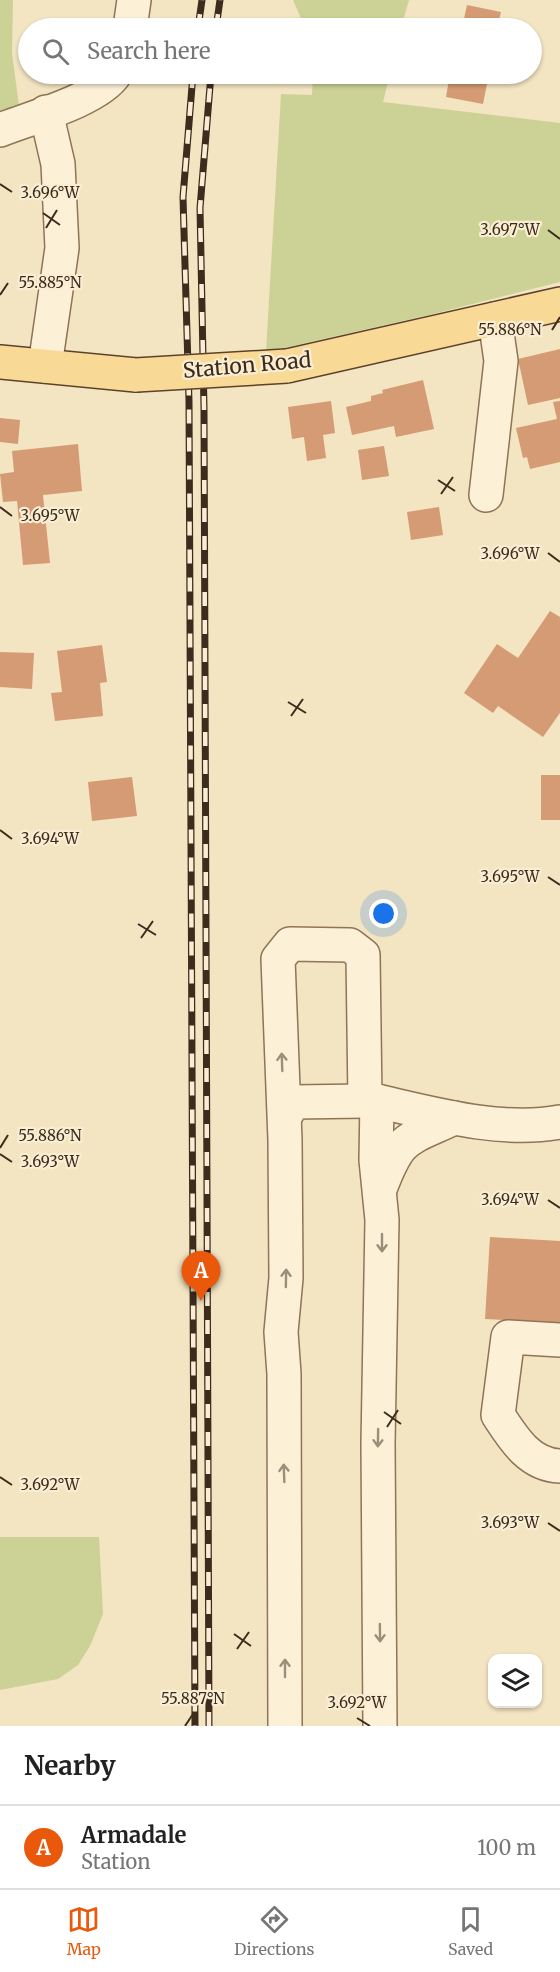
<!DOCTYPE html>
<html lang="en">
<head>
<meta charset="utf-8">
<style>
  :root { --surface:#fff; --page:#f6f6f6; --text:#222; --muted:#767676; --line:#e0e0e0; --accent:#ea580c }
  body { margin:0; font-family:Merriweather,serif; background:var(--page); color:var(--text) }
  .controls { position:absolute; right:18px; bottom:18px; display:grid; overflow:hidden; border-radius:12px; box-shadow:0 2px 4px #0004 }
  .controls button { width:54px; height:54px; display:grid; place-items:center; padding:0; border:0; border-bottom:2px solid var(--line); background:var(--surface); color:var(--text); font:30px sans-serif }
  .you { position:absolute; left:384px; top:914px; width:21px; height:21px; margin:-15px; border:4px solid #fff; border-radius:50%; background:#1a73e8; box-shadow:0 0 0 9px #1a73e833 }
  .badge { display:grid; place-items:center; width:39px; height:39px; border-radius:50%; background:var(--accent); color:#fff; font-size:20px; font-weight:700 }
  .pin { position:absolute; translate:-50% -50px; filter:drop-shadow(0 2px 3px #0008) }
  .pin::after { content:''; position:absolute; top:32px; width:21px; height:18px; background:inherit; clip-path:polygon(0 0,100% 0,50% 100%) }
  .list { margin:0; padding:0; list-style:none }
  h2 { display:flex; justify-content:space-between; align-items:center; height:78px; margin:0; padding:0 24px; font-size:26px }
  h2 small { font-size:20px; font-weight:400; color:var(--muted) }
  .list li { display:grid; grid-template-columns:39px 1fr auto; gap:18px; align-items:center; box-sizing:border-box; height:84px; padding:0 24px; border-top:2px solid var(--line) }
  .list b { display:block; font-size:22px; white-space:nowrap }
  .list p { margin:0; font-size:20px; white-space:nowrap; color:var(--muted) }
  .list em { font-size:20px; font-style:normal; color:var(--muted) }
  .icon { flex:none; width:33px; height:33px; fill:none; stroke:currentColor; stroke-width:2; stroke-linecap:round; stroke-linejoin:round }
  .map { position:relative; flex:none; width:560px; height:1726px; overflow:hidden }
  .search { position:absolute; background:var(--surface); box-shadow:0 2px 4px #0004; left:18px; right:18px; top:18px; height:66px; display:flex; align-items:center; gap:15px; box-sizing:border-box; padding:0 21px; border-radius:33px; color:var(--muted); font-size:22px }
  .sheet { height:162px; background:var(--surface) }
  nav { display:flex; justify-content:space-around; align-items:center; box-sizing:border-box; height:84px; border-top:2px solid var(--line); background:var(--surface); font-size:16px; color:var(--muted) }
  nav a { display:grid; justify-items:center; gap:3px }
  nav .on { color:var(--accent) }
  .map>svg:first-child { display:block }
</style>
</head>
<body>
<div class="map">
<svg width="560" height="1726" viewBox="0 0 560 1726">
  <rect width="100%" height="100%" fill="#f3e4c2"/>
  <g fill="#ccd295">
    <path d="M0 0H13L12 53 19 106 0 111Z"/>
    <path d="M293 0H409L401 28H305Z"/>
    <path d="M313 74H390L383 102 560 123V282L433 314 266 352 281 94 312 95Z"/>
    <path d="M0 1537H99L103 1614 90 1646 78 1665 58 1679 0 1690Z"/>
  </g>
  <g fill="#d59b74">
    <path d="M467 5 501 12 497 28H462Z"/>
    <path d="M450 74H489L483 104 446 97Z"/>
    <path d="M560 349V398L528 405 518 359Z"/>
    <path d="M423 380 434 429 396 437 394 426 352 435 346 407 371 401V396L383 393 382 390Z"/>
    <path d="M331 401 335 433 323 435 326 458 307 461 304 437 292 439 288 407Z"/>
    <path d="M560 401V462L530 469 527 457 523 458 516 428 557 419 553 402Z"/>
    <path d="M0 418 20 420 18 444 0 442Z"/>
    <path d="M78 444 82 491 43 495 50 563 23 565 17 501 3 502 0 474 14 472 12 451Z"/>
    <path d="M384 446 389 476 362 480 358 450Z"/>
    <path d="M439 507 443 535 411 540 407 512Z"/>
    <path d="M550 611 560 617V713L543 737 498 706 493 713 464 693 497 644 518 658Z"/>
    <path d="M102 645 107 682 100 683 103 716 55 721 51 693 62 692 57 651Z"/>
    <path d="M0 652 34 653 32 689 0 687Z"/>
    <rect x="541" y="775" width="19" height="45"/>
    <path d="M132 777 137 816 92 821 88 782Z"/>
    <path d="M490 1237 560 1241V1323L485 1319Z"/>
  </g>
  <g fill="none" stroke-linecap="round" stroke-linejoin="round">
    <defs>
      <g id="minor">
        <path d="M130 28 134 0"/>
        <path d="M0 130C30 118 98 100 115 74"/>
        <path d="M45 366 62 248 58 164 46 112"/>
        <path d="M486 495 501 361 495 319"/>
        <path d="M377 1101 376 1160 382 1220 378 1444 380 1726"/>
        <path d="M285 1116 294 1102 365 1101"/>
        <path d="M380 1189C400 1136 405 1141 454 1118"/>
        <path d="M560 1340 508 1337 498 1415C513 1438 529 1465 560 1466"/>
        <path d="M285 1726 284 1374 281 1332 286 1278 285 1140 278 959 290 944 350 945 363 955 365 1101H377C434 1114 502 1133 560 1122"/>
      </g>
      <g id="major">
        <path d="M0 362 136 375"/>
        <path d="M287 366 560 304"/>
      </g>
    </defs>
    <use href="#minor" stroke="#8f7457" stroke-width="36"/>
    <use href="#major" stroke="#5c422c" stroke-width="36"/>
    <use href="#minor" stroke="#fcf0d7" stroke-width="33"/>
    <use href="#major" stroke="#f9d996" stroke-width="33"/>
    <defs>
      <g id="rail">
        <path d="M198 28 202 0"/>
        <path d="M216 28 220 0"/>
        <path d="M193 74 183 197 189 401 195 1726"/>
        <path d="M209 1726 204 408 200 208 211 74"/>
      </g>
    </defs>
    <use href="#rail" stroke="#3d2c1d" stroke-width="7"/>
    <use href="#rail" stroke="#f9eed3" stroke-width="4.5" stroke-dasharray="14" stroke-linecap="butt"/>
    <defs>
      <path id="major-bridge" d="M136 375 287 366"/>
    </defs>
    <use href="#major-bridge" stroke="#5c422c" stroke-width="36" stroke-linecap="butt"/>
    <use href="#major-bridge" stroke="#f9d996" stroke-width="33"/>
  </g>
  <defs><path id="oneway-shaft" d="M-6 0H5M1.5-3L5.5 0L1.5 3" fill="none" stroke-width="1.6" stroke-linecap="round" stroke-linejoin="round" transform="scale(1.5)"/></defs>
  <g stroke="#9c8e7a">
    <use href="#oneway-shaft" transform="translate(282 1062) rotate(-92)"/>
    <use href="#oneway-shaft" transform="translate(382 1243) rotate(90)"/>
    <use href="#oneway-shaft" transform="translate(286 1278) rotate(-89)"/>
    <use href="#oneway-shaft" transform="translate(378 1438) rotate(91)"/>
    <use href="#oneway-shaft" transform="translate(284 1473) rotate(-92)"/>
    <use href="#oneway-shaft" transform="translate(380 1633) rotate(89)"/>
    <use href="#oneway-shaft" transform="translate(285 1668) rotate(-90)"/>
  </g>
  <path fill="none" stroke="#3d2c1d" stroke-width="2" d="M0 184 12 192M43 213 60 225M46 228 57 210M548 230 560 239M0 295 8 283M552 330 560 317M438 480 455 491M441 494 453 477M0 507 12 516M548 553 560 562M288 702 306 713M291 716 303 699M0 830 12 839M548 877 560 885M138 924 156 935M141 938 153 921M0 1148 8 1135M0 1154 12 1162M548 1200 560 1208M384 1412 401 1424M387 1427 398 1410M0 1477 12 1485M548 1523 560 1531M234 1634 251 1646M237 1649 249 1632M357 1718 370 1726M185 1726 193 1714"/>
  <g text-anchor="middle" dominant-baseline="central" stroke-width="4.5" stroke-linejoin="round" paint-order="stroke">
    <g font-size="21" fill="#3d2c1d" stroke="#f9eed3">
      <text transform="translate(247 365) rotate(-5)">Station Road</text>
    </g>
  </g>
  <g font-size="15" text-anchor="middle" fill="#3d2c1d" stroke="#f9eed3" stroke-width="4.5" stroke-linejoin="round" paint-order="stroke">
    <text x="50" y="198">3.696°W</text>
    <text x="510" y="235">3.697°W</text>
    <text x="50" y="288">55.885°N</text>
    <text x="510" y="335">55.886°N</text>
    <text x="50" y="521">3.695°W</text>
    <text x="510" y="559">3.696°W</text>
    <text x="50" y="844">3.694°W</text>
    <text x="510" y="882">3.695°W</text>
    <text x="50" y="1141">55.886°N</text>
    <text x="50" y="1167">3.693°W</text>
    <text x="510" y="1205">3.694°W</text>
    <text x="50" y="1490">3.692°W</text>
    <text x="510" y="1528">3.693°W</text>
    <text x="193" y="1704">55.887°N</text>
    <text x="357" y="1708">3.692°W</text>
  </g>
</svg>
<div class="controls">
<button><svg class="icon" aria-label="layers" viewBox="0 0 24 24"><path d="M12 4l9 5-9 5-9-5zM3 14l9 5 9-5"/></svg></button>
</div>
<div class="you"></div>
<div class="pin badge" style="left:201px;top:1301px">A</div>
<div class="search"><svg class="icon" aria-label="search" viewBox="0 0 24 24"><circle cx="10" cy="10" r="6"/><path d="M15 15l6 6"/></svg>Search here</div>
</div>
<section class="sheet">
<h2>Nearby<small></small></h2>
<ul class="list">
<li><span class="badge">A</span><div><b>Armadale</b><p>Station</p></div><em>100 m</em></li>
</ul>
</section>
<nav>
<a class="on"><svg class="icon" aria-label="map" viewBox="0 0 24 24"><path d="M3 6l6-2 6 2 6-2v14l-6 2-6-2-6 2zM9 4v14M15 6v14"/></svg>Map</a>
<a><svg class="icon" aria-label="directions" viewBox="0 0 24 24"><path d="M12 3l9 9-9 9-9-9zM9 14v-3h6M13 9l2 2-2 2"/></svg>Directions</a>
<a><svg class="icon" aria-label="saved" viewBox="0 0 24 24"><path d="M7 4h10v16l-5-4-5 4z"/></svg>Saved</a>
</nav>
</body>
</html>
